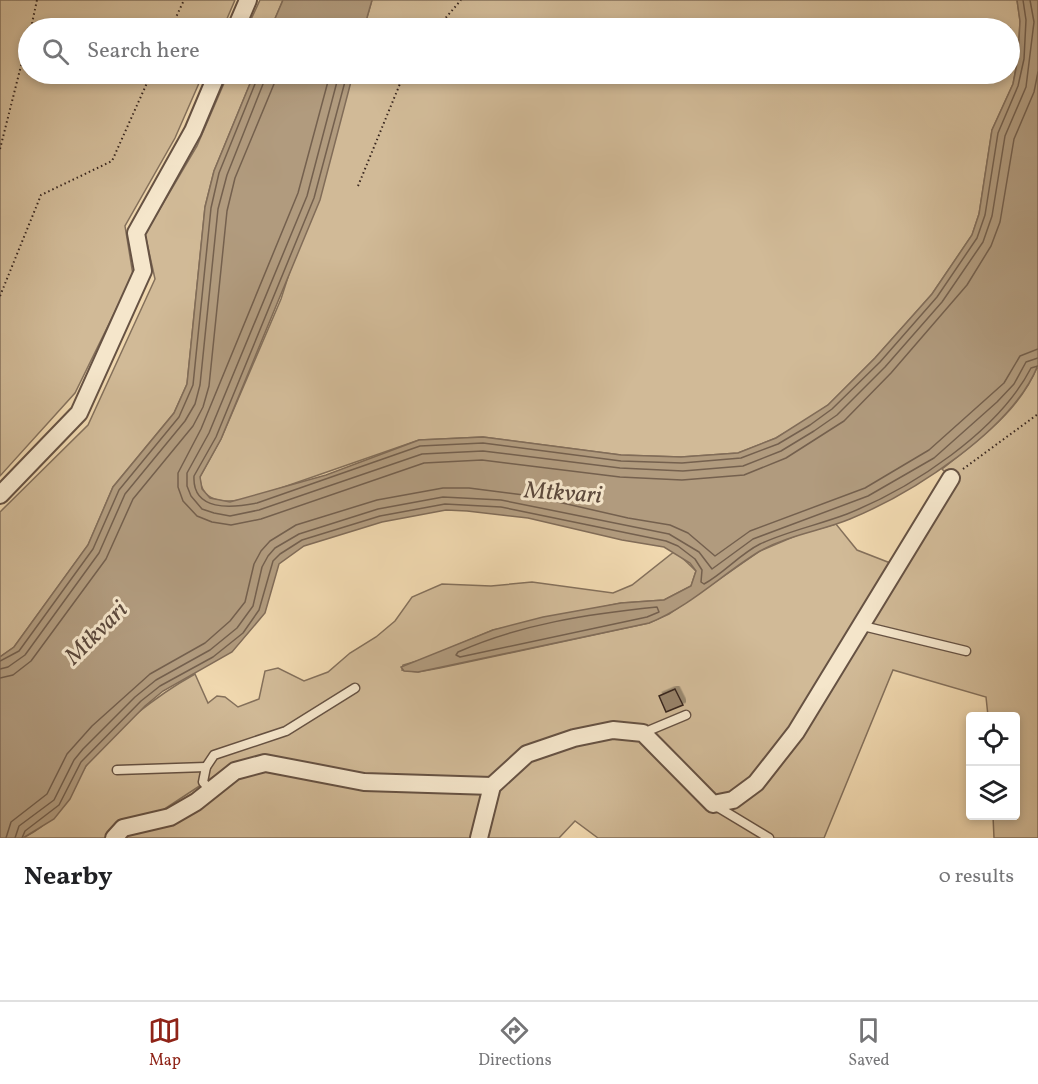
<!DOCTYPE html>
<html lang="en">
<head>
<meta charset="utf-8">
<style>
  :root { --surface:#fff; --page:#f6f6f6; --text:#202124; --muted:#757577; --line:#e0e0e0; --accent:#8f2418 }
  body { margin:0; font-family:Vollkorn,serif; background:var(--page); color:var(--text) }
  .controls { position:absolute; right:18px; bottom:18px; display:grid; overflow:hidden; border-radius:6px; box-shadow:0 3px 9px #0003 }
  .controls button { width:54px; height:54px; display:grid; place-items:center; padding:0; border:0; border-bottom:2px solid var(--line); background:var(--surface); color:var(--text); font:30px sans-serif }
  .list { margin:0; padding:0; list-style:none }
  h2 { display:flex; justify-content:space-between; align-items:center; height:78px; margin:0; padding:0 24px; font-size:26px }
  h2 small { font-size:20px; font-weight:400; color:var(--muted) }
  .icon { flex:none; width:33px; height:33px; fill:none; stroke:currentColor; stroke-width:2; stroke-linecap:round; stroke-linejoin:round }
  .map { position:relative; flex:none; width:1038px; height:838px; overflow:hidden }
  .search { position:absolute; background:var(--surface); box-shadow:0 3px 9px #0003; left:18px; right:18px; top:18px; height:66px; display:flex; align-items:center; gap:15px; box-sizing:border-box; padding:0 21px; border-radius:33px; color:var(--muted); font-size:22px }
  .sheet { height:162px; background:var(--surface) }
  nav { display:flex; justify-content:space-around; align-items:center; box-sizing:border-box; height:84px; border-top:2px solid var(--line); background:var(--surface); font-size:16px; color:var(--muted) }
  nav a { display:grid; justify-items:center; gap:3px }
  nav .on { color:var(--accent) }
  .map>svg:first-child { display:block }
</style>
</head>
<body>
<div class="map">
<svg width="1038" height="838" viewBox="0 0 1038 838">
  <defs>
    <filter id="shadow"><feDropShadow dx="3.5" dy="-3.5" stdDeviation="0" flood-color="#0004"/></filter>
  </defs>
  <rect width="100%" height="100%" fill="#f0d8af"/>
  <filter id="stains"><feTurbulence type="fractalNoise" baseFrequency=".00333" numOctaves="4"/><feColorMatrix values="0 0 0 0 .2 0 0 0 0 .09 0 0 0 0 .02 0 0 0 .5 -.17"/></filter>
  <radialGradient id="worn" r=".72"><stop offset=".6" stop-color="#630" stop-opacity="0"/><stop offset="1" stop-color="#630" stop-opacity=".3"/></radialGradient>
  <g fill="#d1ba97" stroke="#84705b" stroke-width="1.5">
    <path d="M0 0H235L223 28H28V74H203L175 138 125 226 133 275 75 393 0 476Z"/>
    <path d="M260 0H283L271 28H247Z"/>
    <path d="M372 0H1017L1020 21 1018 58 1013 84 992 130 979 214 972 235 932 294 875 358 828 405 807 420 776 438 738 453 681 457 621 455 483 437 419 440 255 497C235 502 201 508 200 477L221 439 281 299 353 74H1010V28H364Z"/>
    <path d="M228 74H254L214 171 205 207 187 384 174 413 113 487 88 545 14 647 0 657V512L88 425 155 279 145 234 197 146Z"/>
    <path d="M1038 365V838H994L993 816H1016V716H988L986 697 893 670 824 838H598L575 821 559 838H120L168 822 233 764 160 812 123 824 106 838H23C58 821 66 797 86 766 108 732 159 694 195 674L208 703 217 696 225 697 238 707 259 699 265 671 278 668 304 681 328 672 350 653 376 637 395 621 412 597 442 584 491 586 532 582 613 593 632 585 675 551 696 571 691 586 664 600 621 603 493 630 424 659 403 665 402 670 418 672 440 668 649 623 669 614 760 551 800 534 836 524 857 550 898 566 951 478 942 469C978 440 1021 410 1038 365Z"/>
  </g>
  <g fill="#b19b7e" stroke="#816c58" stroke-width="1.5">
    <path d="M283 0H372L364 28H271Z"/>
    <path d="M1017 0H1038V365C1012 430 913 493 850 519 821 531 788 535 760 551 722 574 691 606 649 623L418 672 404 671 401 667 493 630 543 617 621 603 664 600 691 586 696 571 690 563 664 547 622 540 528 518 467 511 446 510 382 522 304 546 279 564 265 613 232 652 163 691 145 706 86 766 70 799 54 819 23 838H0V657L14 647 88 545 113 487 174 413 187 384 205 207 214 171 254 74H353L320 200 221 439 200 477 202 489 210 498 230 502 326 475 419 440 483 437 621 455 681 457 738 453 776 438 828 405 875 358 932 294 972 235 979 214 992 130 1013 84 1018 58 1020 21Z"/>
  </g>
  <g fill="none" stroke-linecap="round" stroke-linejoin="round">
    <g stroke="#74604e" stroke-width="1.5">
      <path d="M330 74 298 193 201 429 178 473V487L183 501 197 516 212 522 231 525 261 519 424 463 482 460 620 477 682 480 744 475 786 458 844 421 891 373 967 285 991 246 1000 222 1014 139 1034 92 1038 72"/>
      <path d="M339 74 307 196 209 433 187 473V486L191 496 202 509 214 513 230 516 259 510 422 454 483 451 620 468 683 471 743 466 781 451 814 431 837 415 885 367 942 302 983 242 992 216 1005 136 1026 87 1034 22 1030 0"/>
      <path d="M347 74 314 198 216 437 194 476C192 512 232 508 257 503L420 446 483 443 621 461 682 463 741 458 778 444 810 425 832 409 880 362 937 297 977 238 985 215 998 133 1018 86 1024 59 1026 20 1023 0"/>
      <path d="M657 607 659 612 647 617 460 657 456 655 458 652C521 624 588 614 657 607Z"/>
      <path d="M0 661 19 651 93 549 119 490 179 417 193 385 211 208 219 173 259 74"/>
      <path d="M0 669 8 667 25 655 99 553 125 494 185 421 195 404 200 385 218 209 227 175 267 74"/>
      <path d="M0 678 13 675 31 661 106 559 133 499 193 426 203 407 209 386 227 211 235 178 274 84 276 74"/>
      <path d="M6 838 11 822 47 794 67 754 92 726 150 674 205 643 230 621 245 602 254 564 261 551 270 541 296 525 377 500 443 488H469L532 496 628 518 670 525 688 533 715 556 750 531 865 488 929 450 1004 383 1020 356 1038 349"/>
      <path d="M15 838 19 826 54 800 74 760 83 749 135 697 156 680 210 650 237 628 253 606 262 567 268 556 275 548 299 534 378 509 443 497 501 500 669 534 699 552 712 569 753 539 868 496 934 458 997 402 1014 384 1026 362 1038 358"/>
      <path d="M22 838 25 831 59 805 81 762 141 701 160 686 213 657 243 633 259 610 273 561 280 554 302 540 380 516 445 504 501 507 666 541 678 546 695 559 702 570 701 582 704 584C724 573 740 554 760 544 788 531 818 525 847 514 912 488 998 432 1031 368L1038 366"/>
    </g>
  </g>
  <path fill="#98836a" stroke="#38261f" stroke-width="1.5" filter="url(#shadow)" d="M675 689 683 705 666 712 659 696Z"/>
  <g fill="none" stroke-linecap="round" stroke-linejoin="round">
    <defs>
      <g id="service">
        <path d="M863 626 966 651"/>
        <path d="M643 733 686 715"/>
        <path d="M117 770 206 767"/>
        <path d="M211 791 203 782 206 767 214 755 286 731 355 688"/>
        <path d="M716 806 769 838"/>
      </g>
      <g id="minor">
        <path d="M236 28 248 0"/>
        <path d="M0 495 79 413 143 271 136 233 193 131 217 74"/>
        <path d="M114 838 123 828 170 817 196 802 235 771 265 763 364 782 492 786"/>
        <path d="M479 838 492 786 527 754 574 738 613 730 643 733 713 804 733 800 756 783 796 732 951 478"/>
      </g>
    </defs>
    <use href="#service" stroke="#665243" stroke-width="11"/>
    <use href="#minor" stroke="#665243" stroke-width="20"/>
    <g stroke="#38261f" stroke-width="2" stroke-dasharray="1.5 3" stroke-linecap="butt">
      <path d="M31 28 37 0"/>
      <path d="M171 28 184 0"/>
      <path d="M437 28 461 0"/>
      <path d="M0 149 28 38"/>
      <path d="M358 186 404 74"/>
      <path d="M0 296 41 195 112 161 151 74"/>
      <path d="M963 469 1038 414"/>
    </g>
    <use href="#service" stroke="#f5e6cb" stroke-width="8"/>
    <use href="#minor" stroke="#f5e6cb" stroke-width="16"/>
  </g>
  <g text-anchor="middle" dominant-baseline="central" stroke-width="6" stroke-linejoin="round" paint-order="stroke">
    <g font-size="24" font-style="italic" fill="#5c493c" stroke="#f5e6cb">
      <text transform="translate(563 494) rotate(4)">Mtkvari</text>
      <text transform="translate(97 634) rotate(-45)">Mtkvari</text>
    </g>
  </g>
  <rect width="100%" height="100%" filter="url(#stains)"/>
  <rect width="100%" height="100%" fill="url(#worn)"/>
</svg>
<div class="controls">
<button><svg class="icon" aria-label="locate" viewBox="0 0 24 24"><circle cx="12" cy="12" r="6"/><path d="M12 2v4M12 18v4M2 12h4M18 12h4"/></svg></button>
<button><svg class="icon" aria-label="layers" viewBox="0 0 24 24"><path d="M12 4l9 5-9 5-9-5zM3 14l9 5 9-5"/></svg></button>
</div>
<div class="search"><svg class="icon" aria-label="search" viewBox="0 0 24 24"><circle cx="10" cy="10" r="6"/><path d="M15 15l6 6"/></svg>Search here</div>
</div>
<section class="sheet">
<h2>Nearby<small>0 results</small></h2>
<ul class="list">
</ul>
</section>
<nav>
<a class="on"><svg class="icon" aria-label="map" viewBox="0 0 24 24"><path d="M3 6l6-2 6 2 6-2v14l-6 2-6-2-6 2zM9 4v14M15 6v14"/></svg>Map</a>
<a><svg class="icon" aria-label="directions" viewBox="0 0 24 24"><path d="M12 3l9 9-9 9-9-9zM9 14v-3h6M13 9l2 2-2 2"/></svg>Directions</a>
<a><svg class="icon" aria-label="saved" viewBox="0 0 24 24"><path d="M7 4h10v16l-5-4-5 4z"/></svg>Saved</a>
</nav>
</body>
</html>
